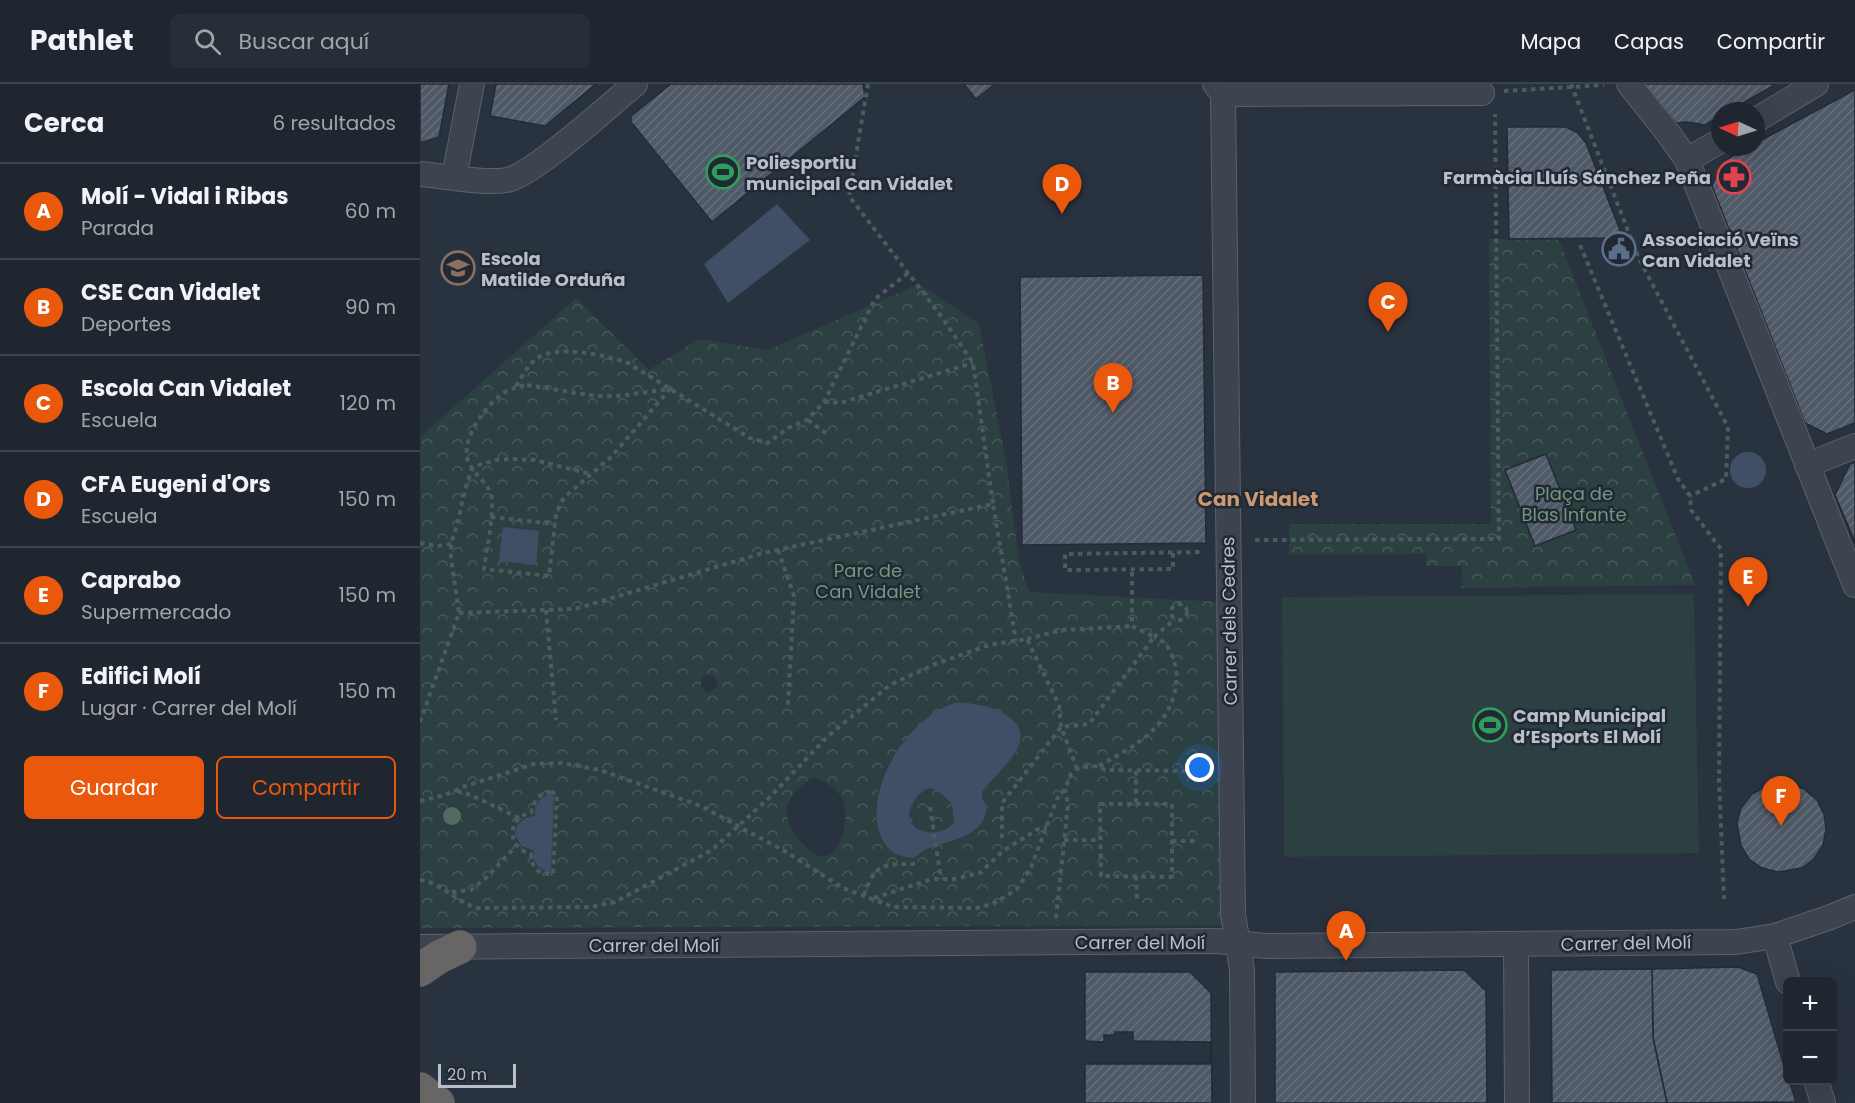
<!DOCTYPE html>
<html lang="es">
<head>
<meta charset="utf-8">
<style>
  :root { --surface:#1f262f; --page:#272e37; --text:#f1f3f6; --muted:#a1a5aa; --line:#3c434b; --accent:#ea580c }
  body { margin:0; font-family:Poppins,sans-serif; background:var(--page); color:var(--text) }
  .controls { position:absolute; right:18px; bottom:18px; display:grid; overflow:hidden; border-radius:9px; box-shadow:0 6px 24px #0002 }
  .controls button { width:54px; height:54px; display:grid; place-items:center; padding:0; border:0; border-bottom:2px solid var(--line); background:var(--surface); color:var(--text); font:30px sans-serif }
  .compass { position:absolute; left:1291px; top:18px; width:54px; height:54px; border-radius:50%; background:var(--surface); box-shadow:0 6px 24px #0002; rotate:274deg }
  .scale { position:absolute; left:18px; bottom:15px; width:78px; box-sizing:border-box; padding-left:6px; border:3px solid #b9bfc9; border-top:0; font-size:16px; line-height:21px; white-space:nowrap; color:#b9bfc9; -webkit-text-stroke:4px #212934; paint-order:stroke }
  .you { position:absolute; left:780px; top:684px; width:21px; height:21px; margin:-15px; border:4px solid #fff; border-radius:50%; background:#1a73e8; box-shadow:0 0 0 9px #1a73e833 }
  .badge { display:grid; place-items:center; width:39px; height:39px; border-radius:50%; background:var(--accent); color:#fff; font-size:20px; font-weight:700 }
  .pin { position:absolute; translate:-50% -50px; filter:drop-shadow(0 2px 3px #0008) }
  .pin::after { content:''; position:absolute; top:32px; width:21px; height:18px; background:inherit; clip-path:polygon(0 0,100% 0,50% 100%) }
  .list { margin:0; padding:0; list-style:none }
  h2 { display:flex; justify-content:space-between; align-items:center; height:78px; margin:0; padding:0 24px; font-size:26px }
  h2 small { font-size:20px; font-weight:400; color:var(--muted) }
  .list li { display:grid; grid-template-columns:39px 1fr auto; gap:18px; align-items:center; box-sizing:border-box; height:96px; padding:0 24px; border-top:2px solid var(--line) }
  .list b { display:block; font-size:22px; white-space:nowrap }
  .list p { margin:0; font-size:20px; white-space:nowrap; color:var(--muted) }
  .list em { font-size:20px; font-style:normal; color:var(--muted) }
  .actions { display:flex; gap:12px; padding:18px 24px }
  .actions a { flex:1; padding:14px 0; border:2px solid var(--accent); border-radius:9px; text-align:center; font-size:21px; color:var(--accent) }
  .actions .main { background:var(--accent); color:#fff }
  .icon { flex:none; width:33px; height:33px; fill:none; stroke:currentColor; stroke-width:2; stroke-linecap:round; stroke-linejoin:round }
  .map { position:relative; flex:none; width:1435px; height:1019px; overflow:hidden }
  header { display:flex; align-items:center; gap:36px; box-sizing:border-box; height:84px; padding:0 30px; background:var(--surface); border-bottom:2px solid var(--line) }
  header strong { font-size:28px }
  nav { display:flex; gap:33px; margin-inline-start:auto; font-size:21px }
  .search { width:420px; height:54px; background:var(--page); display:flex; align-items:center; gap:15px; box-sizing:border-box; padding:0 21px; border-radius:9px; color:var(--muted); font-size:22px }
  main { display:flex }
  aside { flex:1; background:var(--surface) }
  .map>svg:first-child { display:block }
</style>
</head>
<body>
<header>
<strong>Pathlet</strong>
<div class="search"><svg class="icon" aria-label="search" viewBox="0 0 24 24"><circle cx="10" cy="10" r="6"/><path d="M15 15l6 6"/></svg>Buscar aquí</div>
<nav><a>Mapa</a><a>Capas</a><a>Compartir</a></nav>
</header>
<main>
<aside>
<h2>Cerca<small>6 resultados</small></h2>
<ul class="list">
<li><span class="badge">A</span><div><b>Molí - Vidal i Ribas</b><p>Parada</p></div><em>60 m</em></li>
<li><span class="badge">B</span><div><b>CSE Can Vidalet</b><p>Deportes</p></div><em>90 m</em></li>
<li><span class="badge">C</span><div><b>Escola Can Vidalet</b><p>Escuela</p></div><em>120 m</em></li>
<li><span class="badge">D</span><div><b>CFA Eugeni d'Ors</b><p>Escuela</p></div><em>150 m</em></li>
<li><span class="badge">E</span><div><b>Caprabo</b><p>Supermercado</p></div><em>150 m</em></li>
<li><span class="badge">F</span><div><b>Edifici Molí</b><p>Lugar · Carrer del Molí</p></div><em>150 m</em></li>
</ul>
<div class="actions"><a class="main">Guardar</a><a>Compartir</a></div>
</aside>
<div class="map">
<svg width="1435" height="1019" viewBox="0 0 1435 1019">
  <defs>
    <pattern id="park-crowns" width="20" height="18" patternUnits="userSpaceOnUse" patternTransform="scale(1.5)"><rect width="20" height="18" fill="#2c3f41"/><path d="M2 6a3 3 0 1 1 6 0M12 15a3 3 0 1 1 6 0" fill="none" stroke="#48595b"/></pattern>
    <pattern id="building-hatch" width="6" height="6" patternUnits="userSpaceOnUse" patternTransform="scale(1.5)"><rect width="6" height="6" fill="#4f5967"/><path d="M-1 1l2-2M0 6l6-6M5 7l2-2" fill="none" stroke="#666f7b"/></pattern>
  </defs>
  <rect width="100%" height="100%" fill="#29323f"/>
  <path fill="#2c3f41" d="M1274 510 1279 769 864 773 862 513Z"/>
  <g fill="url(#park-crowns)" fill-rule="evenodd">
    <path d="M1069 155 1139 156 1275 501 1041 504 1042 482H1006V470L869 471V440H1071Z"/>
    <path d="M499 200 559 240 585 371 599 476 609 508 804 518 807 841 0 844V353L156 214 229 286 279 255 347 266ZM291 590 297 596V603L291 608H286L281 603V595L286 591ZM556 620 582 628 597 643 600 656 597 665 562 708 565 720 559 744 540 755 512 763 500 770 461 751C444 709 474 664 505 637 512 632 519 624 528 622 536 619 547 620 556 620ZM393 694C406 696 420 706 424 719 428 734 423 769 405 772 390 775 367 743 367 730 366 715 380 700 393 694ZM134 713 131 785 128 788 118 783 113 770 114 767C94 765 92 751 102 735L115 732Z"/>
    <path d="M509 704 517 706 532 720 534 738C521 757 478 749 492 721 496 714 501 708 509 704Z"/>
  </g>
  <g fill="#404f66" fill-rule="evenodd">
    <path d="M357 120 390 156 308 219 284 180Z"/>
    <circle cx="1328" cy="386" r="18"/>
    <path d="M83 443 119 447 116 481 79 477Z"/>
    <path d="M535 619C558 617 613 630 598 663 590 680 573 693 562 708L563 716 567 722C565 753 534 755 510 764 504 766 499 770 494 774 478 773 468 768 461 753 441 706 489 632 535 619ZM509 704 517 706 532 720 534 738C521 757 478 749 492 721 496 713 501 708 509 704Z"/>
    <path d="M130 710 134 713 131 785 128 788 118 783 113 773 114 767 101 762 95 751C96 739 103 733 115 732 114 721 119 714 130 710Z"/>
  </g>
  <g fill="url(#building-hatch)" stroke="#232b36" stroke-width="1.5">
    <path d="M0 0H29L19 53 0 59Z"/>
    <path d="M76 0H176L125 42 70 32Z"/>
    <path d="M251 0H443L445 13 292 138 211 38V32Z"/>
    <path d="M544 0H575L556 15Z"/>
    <path d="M1224 0H1356L1309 27H1300V32L1285 41 1267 38 1256 39Z"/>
    <path d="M1435 6V339L1407 350 1385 339 1292 102 1302 78 1329 63H1336V59Z"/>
    <path d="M1087 43H1146L1158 49 1166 59 1203 154 1089 155Z"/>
    <path d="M783 191 786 459 602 461 600 193Z"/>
    <path d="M1126 370 1156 446 1115 462 1085 386Z"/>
    <path d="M1435 378V458L1415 411 1430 380Z"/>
    <path d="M1368 692 1371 700 1384 705 1397 716 1404 730 1406 745 1403 761 1394 775 1382 784 1358 788 1342 784 1329 775 1321 762 1317 739 1321 724 1332 710 1351 700 1350 698Z"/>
    <path d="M1318 883 1337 890 1368 996H1369L1376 1018 1247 1019 1233 954 1232 885Z"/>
    <path d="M1232 885 1233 954 1247 1019H1132L1131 886Z"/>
    <path d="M1044 886 1066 907 1067 1019H855V888Z"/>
    <path d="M665 888H770L791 909 792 1019H665V980H790L791 958 713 957V948H695V951H684V958L665 957Z"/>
  </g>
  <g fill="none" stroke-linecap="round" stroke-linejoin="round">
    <defs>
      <g id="minor">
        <path d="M795 0 803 10 813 830 822 886 823 1019"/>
        <path d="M1209 0 1248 49 1267 76 1435 501"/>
        <path d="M803 10 1062 9"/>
        <path d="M1336 36 1396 0"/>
        <path d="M1267 76 1300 57"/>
        <path d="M0 90C25 92 63 100 87 96 112 92 191 20 215 0"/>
        <path d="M34 93 52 0"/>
        <path d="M1387 381 1435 362"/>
        <path d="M1355 852 1368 898"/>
        <path d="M1096 860 1097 1019"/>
        <path d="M0 863 796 857 846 862 1316 858 1355 852 1408 834 1435 823"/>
        <path d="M1396 996 1403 1019"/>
      </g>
      <g id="trunk">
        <path d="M0 886 19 873 40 863"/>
        <path d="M0 1005 18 1019"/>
      </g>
    </defs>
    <use href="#minor" stroke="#5a626c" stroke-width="26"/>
    <use href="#trunk" stroke="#474f59" stroke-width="34"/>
    <g stroke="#4b5c5f" stroke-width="4" stroke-dasharray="4.5 4.5" stroke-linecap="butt">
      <path d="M448 0 429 112 521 232 553 279 573 420"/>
      <path d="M1151 0 1219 175 1308 343 1306 395 1270 412"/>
      <path d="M1084 7 1184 1"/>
      <path d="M1160 161 1258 395 1270 412 1271 426 1301 465 1299 696 1304 815"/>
      <path d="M107 301 175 312H198L250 305 191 373 147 411 141 418 136 431 129 492 64 485C67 463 73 438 72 416 71 400 54 392 48 377 40 355 67 319 85 308 93 304 99 302 107 301Z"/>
      <path d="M96 302C102 293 107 282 116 275 135 260 186 271 208 279L330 354 348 359 368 344 387 336 404 318 455 215 488 189"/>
      <path d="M404 318 420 319 553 279"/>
      <path d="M388 336 407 350"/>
      <path d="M71 433 135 440"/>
      <path d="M835 456 1079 455 1075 30"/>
      <path d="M0 459 17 462 31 460"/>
      <path d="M358 466 374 512 368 621"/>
      <path d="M753 469V485L645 486V470L783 468"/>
      <circle cx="759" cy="528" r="8"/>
      <path d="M126 526 136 636"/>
      <path d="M39 529 155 525 343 469 573 420 596 557"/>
      <path d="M734 553 755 535"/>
      <path d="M607 555 642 546 712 542"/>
      <path d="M0 638 39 529 31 474V460L38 438 45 405 52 385 59 381 76 376 93 375 114 376 171 390"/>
      <path d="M679 682C710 664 741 650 753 614 757 602 758 589 754 577 750 565 746 557 734 553"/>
      <path d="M716 687V720"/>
      <path d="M37 707 51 711 99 734"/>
      <path d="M131 708 137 710 133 790C119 791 111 784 111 770 87 764 86 733 111 729 114 717 118 709 131 708Z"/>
      <path d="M0 717 25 711 43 703 114 680 142 679 180 686 281 722 368 769 423 804 473 823 556 824 573 820 597 805 610 786 637 715 645 705 651 690 657 685 666 683 678 682 685 686 773 687"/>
      <path d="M680 720H752V793L681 792Z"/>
      <path d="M510 723 521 795"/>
      <path d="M582 754V719L641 643 669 640 734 553 712 542V486"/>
      <path d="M644 756H680"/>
      <path d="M752 757H776"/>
      <path d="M716 792 717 819"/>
      <path d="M0 796C23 799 36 818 57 824L171 823 195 818 292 766 351 712 407 653 470 601 513 581 569 561 607 555 639 621 641 643 657 685"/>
      <path d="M32 808 51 806 67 793 96 762"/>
      <path d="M444 811C455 778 465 780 496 780"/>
      <path d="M454 814 512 795H535L560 789 583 767 618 745 627 743"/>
      <path d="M636 834 648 720 645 705"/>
    </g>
    <use href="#minor" stroke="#3d444f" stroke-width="24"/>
    <use href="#trunk" stroke="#686664" stroke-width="33"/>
  </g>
  <circle fill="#526a61" cx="32" cy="732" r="9"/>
  <defs>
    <symbol id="stadium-ring" viewBox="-11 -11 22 22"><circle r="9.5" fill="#212934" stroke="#2e9e5b" stroke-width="1.5"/><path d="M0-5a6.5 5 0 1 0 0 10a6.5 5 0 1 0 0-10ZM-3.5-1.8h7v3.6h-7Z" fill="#2e9e5b"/></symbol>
    <symbol id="pharmacy-ring" viewBox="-11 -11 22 22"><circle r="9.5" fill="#212934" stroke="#e0444e" stroke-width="1.5"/><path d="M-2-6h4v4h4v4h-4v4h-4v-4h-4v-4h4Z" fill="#e0444e"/></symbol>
    <symbol id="civic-ring" viewBox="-11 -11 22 22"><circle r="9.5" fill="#212934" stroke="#5c6f8a" stroke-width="1.5"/><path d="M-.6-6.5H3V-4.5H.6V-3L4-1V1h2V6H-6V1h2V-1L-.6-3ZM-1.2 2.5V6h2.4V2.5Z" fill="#5c6f8a"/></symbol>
    <symbol id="school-ring" viewBox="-11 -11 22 22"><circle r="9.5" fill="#212934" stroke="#8d6e63" stroke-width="1.5"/><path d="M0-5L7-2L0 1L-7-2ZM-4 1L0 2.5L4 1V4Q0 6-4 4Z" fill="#8d6e63"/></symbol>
  </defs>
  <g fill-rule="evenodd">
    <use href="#stadium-ring" x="284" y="69" width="38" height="38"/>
    <use href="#pharmacy-ring" x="1295" y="74" width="38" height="38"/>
    <use href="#civic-ring" x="1180" y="146" width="38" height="38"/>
    <use href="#school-ring" x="19" y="165" width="38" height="38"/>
    <use href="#stadium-ring" x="1051" y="622" width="38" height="38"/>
  </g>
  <g text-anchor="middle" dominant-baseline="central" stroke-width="5" stroke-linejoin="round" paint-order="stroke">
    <g font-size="18" font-weight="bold" fill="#b9bfc9" stroke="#212934" text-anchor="start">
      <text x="326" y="78">Poliesportiu<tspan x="326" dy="21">municipal Can Vidalet</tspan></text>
      <text x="1291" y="93" text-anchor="end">Farmàcia Lluís Sánchez Peña</text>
      <text x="1222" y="155">Associació Veïns<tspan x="1222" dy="21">Can Vidalet</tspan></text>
      <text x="61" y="174">Escola<tspan x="61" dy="21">Matilde Orduña</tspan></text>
      <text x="1093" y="631">Camp Municipal<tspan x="1093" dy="21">d’Esports El Molí</tspan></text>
    </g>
    <g font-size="18" fill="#73987c" stroke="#212934">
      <text x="1154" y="409">Plaça de<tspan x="1154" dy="21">Blas Infante</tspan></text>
      <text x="448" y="486">Parc de<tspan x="448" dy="21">Can Vidalet</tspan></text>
    </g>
    <g font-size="18" fill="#b9bfc9" stroke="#212934">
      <text transform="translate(809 537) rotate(-91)">Carrer dels Cedres</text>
      <text x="720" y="858">Carrer del Molí</text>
      <text transform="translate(1206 859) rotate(-1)">Carrer del Molí</text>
      <text x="234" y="861">Carrer del Molí</text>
    </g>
    <g font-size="20" font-weight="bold" fill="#cc9a72" stroke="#212934">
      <text x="838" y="415">Can Vidalet</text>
    </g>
  </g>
</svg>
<div class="controls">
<button>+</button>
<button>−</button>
</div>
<svg class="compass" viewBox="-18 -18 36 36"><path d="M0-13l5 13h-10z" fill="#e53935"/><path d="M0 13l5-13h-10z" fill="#a1a5aa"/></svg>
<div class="scale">20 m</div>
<div class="you"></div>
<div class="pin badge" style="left:926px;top:877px">A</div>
<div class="pin badge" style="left:693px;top:329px">B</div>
<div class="pin badge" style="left:968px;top:248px">C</div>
<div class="pin badge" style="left:642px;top:130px">D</div>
<div class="pin badge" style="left:1328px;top:523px">E</div>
<div class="pin badge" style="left:1361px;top:742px">F</div>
</div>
</main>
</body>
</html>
